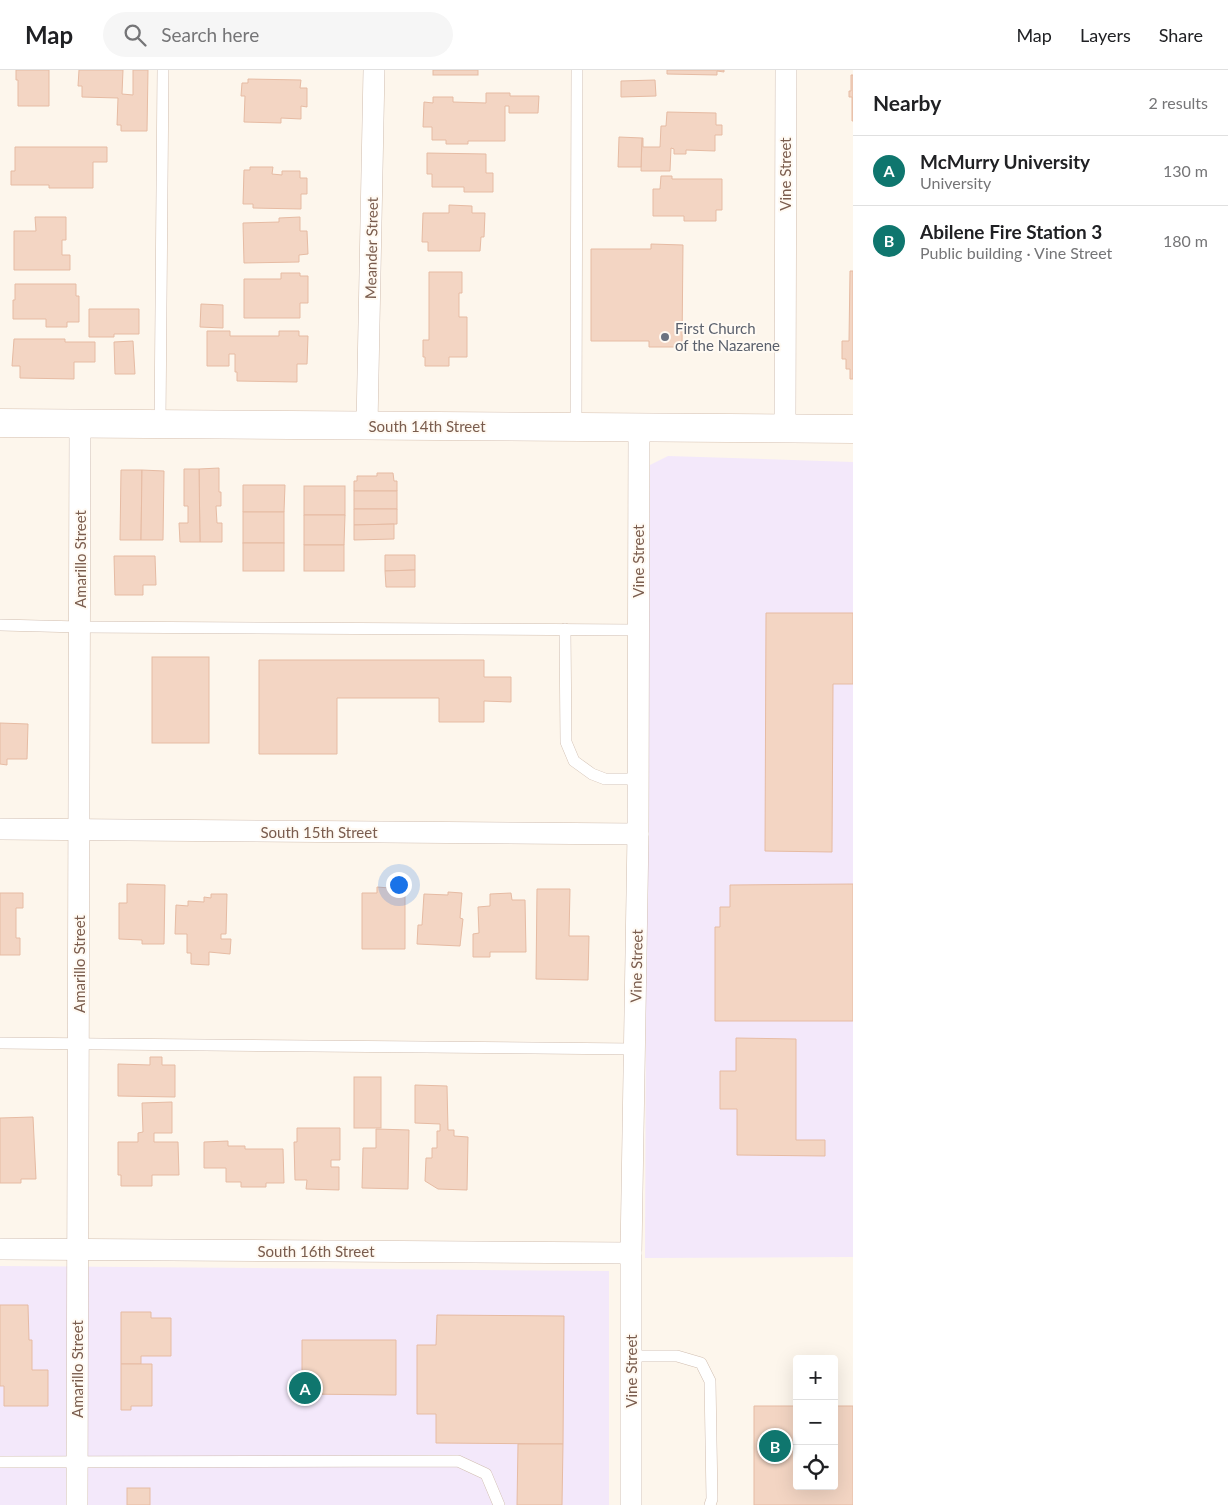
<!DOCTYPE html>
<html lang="en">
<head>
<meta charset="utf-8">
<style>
  :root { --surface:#fff; --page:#f6f6f6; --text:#202124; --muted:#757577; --line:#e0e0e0; --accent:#0f766e }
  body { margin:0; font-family:Lato,sans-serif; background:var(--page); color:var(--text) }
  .controls { position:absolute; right:15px; bottom:15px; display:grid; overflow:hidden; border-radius:5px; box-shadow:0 5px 20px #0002 }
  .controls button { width:45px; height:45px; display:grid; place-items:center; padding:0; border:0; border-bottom:1px solid var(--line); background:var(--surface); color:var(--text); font:25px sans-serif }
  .you { position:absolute; left:398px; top:814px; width:18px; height:18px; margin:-12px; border:4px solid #fff; border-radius:50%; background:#1a73e8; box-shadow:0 0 0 8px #1a73e833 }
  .badge { display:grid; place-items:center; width:32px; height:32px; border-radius:50%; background:var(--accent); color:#fff; font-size:16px; font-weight:700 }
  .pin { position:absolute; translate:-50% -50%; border:2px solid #fff; box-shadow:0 1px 5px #0006 }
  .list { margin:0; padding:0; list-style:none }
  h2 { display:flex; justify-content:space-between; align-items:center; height:65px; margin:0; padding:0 20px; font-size:21px }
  h2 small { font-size:16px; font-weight:400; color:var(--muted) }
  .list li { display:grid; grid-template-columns:32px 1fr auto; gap:15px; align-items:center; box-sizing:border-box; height:70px; padding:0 20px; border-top:1px solid var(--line) }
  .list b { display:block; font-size:19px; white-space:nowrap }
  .list p { margin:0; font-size:16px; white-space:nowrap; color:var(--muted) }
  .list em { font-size:16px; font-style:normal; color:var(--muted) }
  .icon { flex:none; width:28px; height:28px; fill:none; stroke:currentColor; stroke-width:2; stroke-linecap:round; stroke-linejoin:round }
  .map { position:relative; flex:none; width:853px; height:1435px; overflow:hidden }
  header { display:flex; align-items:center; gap:30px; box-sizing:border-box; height:70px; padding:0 25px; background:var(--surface); border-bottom:1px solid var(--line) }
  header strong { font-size:24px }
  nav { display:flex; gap:28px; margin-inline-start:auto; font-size:18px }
  .search { width:350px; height:45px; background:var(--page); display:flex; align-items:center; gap:12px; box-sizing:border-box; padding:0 18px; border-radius:28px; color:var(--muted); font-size:19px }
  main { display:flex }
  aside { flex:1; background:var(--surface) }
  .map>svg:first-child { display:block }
</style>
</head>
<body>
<header>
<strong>Map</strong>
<div class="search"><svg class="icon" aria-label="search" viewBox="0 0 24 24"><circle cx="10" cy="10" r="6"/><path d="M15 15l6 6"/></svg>Search here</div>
<nav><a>Map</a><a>Layers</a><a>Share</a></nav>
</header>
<main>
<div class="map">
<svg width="853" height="1435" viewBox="0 0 853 1435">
  <rect width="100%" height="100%" fill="#fdf6ec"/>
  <g fill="#f3e8fa">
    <path d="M668 386 853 392V1187L645 1188 648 425 650 395Z"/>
    <path d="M0 1196 609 1201V1435H0Z"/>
  </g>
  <g fill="#f3d5c3" stroke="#e6bba3">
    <path d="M16 0H49V36H18V10H16Z"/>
    <path d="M79 0H123L122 24 133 25V0H148L147 61H121V55H117L118 28 82 27V16H78Z"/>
    <rect x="433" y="0" width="45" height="5"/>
    <path d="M667 0H724V2L717 1V5L667 4Z"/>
    <path d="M851 5H853V51H852V27H849V21H851Z"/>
    <path d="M248 9 301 10 300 18H307V37L301 36V49L281 48V53L244 52 245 26H241L242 13H248Z"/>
    <path d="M655 10 656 26 621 27V11Z"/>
    <path d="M486 23H510V26H539L538 43H509V36H505V71H468V74H446V70H432V57H423L424 32 433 33V27H453V32L486 33Z"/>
    <path d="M667 42 716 43V55H722V65H715V81L686 80V84H674V79L671 78 670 101H641L642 68H643V77H660L661 56H666Z"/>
    <path d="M619 67 642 68 641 97H618Z"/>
    <path d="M15 77H107V92H93V118H49V115H11V101H15Z"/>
    <path d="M427 83 486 84V103H493V122H464V117H432V104H427Z"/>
    <path d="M250 97H273L272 104 282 105V101H300V108H307V124H301V139L253 138V134H243L244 100H250Z"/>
    <path d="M661 106H672V109H722V140H716V151H684V146H653V119H660Z"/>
    <path d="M449 135 472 136V143H485L484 167H481L480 181H428V172H422L423 143H449Z"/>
    <path d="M35 147H66V170H62V185H70V200H14V161H36Z"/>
    <path d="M300 147V161H307L308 184 299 185V192L244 193 243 153 279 152V148Z"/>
    <path d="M651 174 683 175 682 277H649V271H591V179H651Z"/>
    <path d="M850 201H853V309H850V299H846V289H842V271H849Z"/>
    <path d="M429 202H462V223H459V247H467V287H449V296H425V287H423V270H429Z"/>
    <path d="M281 203H300V206H308V233H300V248H244V209H281Z"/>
    <path d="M15 214H76V226H79V252H67V257H46V249H13V230H15Z"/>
    <path d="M201 234 223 235V258L200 257Z"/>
    <path d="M89 239H139V264H114V267H89Z"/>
    <path d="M207 261H230V266H279V261H299V266H308L307 294H297V312L237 311V302H235V284H229V296H207Z"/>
    <path d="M14 269H65V272H95V292H74V309L20 308V296H12Z"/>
    <path d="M133 271 135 304H115L114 272Z"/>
    <path d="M219 398V422H221V436H216L217 453H222V472H200L199 399Z"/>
    <path d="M184 399H199L200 472H180L179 453H188V436H184Z"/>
    <path d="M121 400H142L141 470H120Z"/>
    <path d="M142 400 164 401 163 470H141Z"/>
    <path d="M377 403H393L394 411H397V421H354V411H357V406H377Z"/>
    <path d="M243 415H285L284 442H243Z"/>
    <rect x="304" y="416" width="41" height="29"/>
    <rect x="354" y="421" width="43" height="18"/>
    <path d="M354 439H397V454L354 455Z"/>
    <rect x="243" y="442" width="41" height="31"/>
    <path d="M304 445H345L344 475H304Z"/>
    <path d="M394 454V469L354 470V455Z"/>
    <rect x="243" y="473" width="41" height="28"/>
    <rect x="304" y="475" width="40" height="26"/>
    <path d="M385 485H415V500L385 501Z"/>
    <path d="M114 486H155L156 515H143V525H115Z"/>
    <path d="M415 500V517H386L385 501Z"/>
    <path d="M766 543H853V614H833L832 782 765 781Z"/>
    <rect x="152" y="587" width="57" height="86"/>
    <path d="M259 590H484V607H511V632L484 631V652H439V628H337V684H259Z"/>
    <path d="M0 653 28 654 27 689H7V695L0 694Z"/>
    <path d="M127 814 165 815 164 874H142V870L119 869V833H127Z"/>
    <path d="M853 814V951H715V857H720V837H730V815Z"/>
    <path d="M377 817 390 818V823H405V879H362V823H377Z"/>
    <path d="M537 819H570L569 866H589L588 910 536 909Z"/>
    <path d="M448 822 462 823 460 848 463 849 460 876 417 874 418 855H422L424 824 448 825Z"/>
    <path d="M0 823H23V838H16V868H20V885H0Z"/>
    <path d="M511 823 512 830H525L526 882H490V887H473V864L479 863 478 837 490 836V824Z"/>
    <path d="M211 824H227L226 864H221V869H231L230 884 209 882V895L191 894V883H187V864H175L176 835 188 836V831L204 832V827L211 828Z"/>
    <path d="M736 968 796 969V1070H825V1086L737 1085V1039H720V1001H736Z"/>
    <path d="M150 987H162V995H175V1027L118 1026V994L150 995Z"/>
    <rect x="354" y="1007" width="27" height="51"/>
    <path d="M415 1015 447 1016 448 1060H454V1066L468 1067 467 1120 438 1119 425 1111 426 1088H432V1078H437V1061H440V1054L415 1053Z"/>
    <path d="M172 1032V1063H154V1072H178L179 1105H152V1116H121V1105H118V1072H138V1063L143 1062 142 1033Z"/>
    <path d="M33 1047 36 1109H21V1113H0V1048Z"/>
    <path d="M297 1058H340V1090H331V1097H339V1120L306 1119 307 1110H295L294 1072H297Z"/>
    <path d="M376 1059 409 1060 408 1119 362 1118 363 1078H376Z"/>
    <path d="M228 1071V1076H245V1079H283L284 1113H266V1117H241V1112H226V1098H204V1072Z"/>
    <path d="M0 1235H28L29 1270H32V1300H48V1336H4V1316H0Z"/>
    <path d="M121 1242H151V1248H171V1286H141V1294H121Z"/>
    <path d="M437 1245 564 1246 563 1374 436 1373V1344H417V1275H436Z"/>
    <path d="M302 1270H396V1325L302 1324Z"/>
    <path d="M121 1294H152V1336H131V1340H121Z"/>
    <path d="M754 1336H797V1416H834V1336H853V1435H754Z"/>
    <path d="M518 1374H563L562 1435H517Z"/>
    <rect x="127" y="1418" width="23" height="17"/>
  </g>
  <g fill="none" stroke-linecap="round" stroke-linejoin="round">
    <defs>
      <g id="lane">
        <path d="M160 354 163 0"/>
        <path d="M576 357 577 0"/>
        <path d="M0 555 80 557 638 560"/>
        <path d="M565 559 566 672 574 691 592 704 605 709H638"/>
        <path d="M0 973 635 979"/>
        <path d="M631 1286H677L701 1293 710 1311 712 1429 710 1435"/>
        <path d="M0 1392 458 1391 486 1404 499 1435"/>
      </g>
      <g id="street">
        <path d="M367 355 374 0"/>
        <path d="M785 359 786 0"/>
        <path d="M0 759 638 764"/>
        <path d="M0 1179 631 1183"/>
        <path d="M77 1435 80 353"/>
        <path d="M631 1435V1183L638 764 639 357"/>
      </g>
      <path id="secondary" d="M0 353 853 359"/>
    </defs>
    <use href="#lane" stroke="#d1beb0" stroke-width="12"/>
    <use href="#street" stroke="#d1beb0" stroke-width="22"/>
    <use href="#secondary" stroke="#d6c0b0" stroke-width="29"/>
    <use href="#lane" stroke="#fff" stroke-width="11"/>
    <use href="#street" stroke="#fff" stroke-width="21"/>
    <use href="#secondary" stroke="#fff" stroke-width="28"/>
  </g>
  <circle fill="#6b7280" stroke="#fffaf3" stroke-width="2" cx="665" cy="267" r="5"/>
  <g text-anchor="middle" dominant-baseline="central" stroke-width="4" stroke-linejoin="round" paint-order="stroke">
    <g font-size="15" fill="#7a5c4d" stroke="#fffaf3">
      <text transform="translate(785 104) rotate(-90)">Vine Street</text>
      <text transform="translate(371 178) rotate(-89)">Meander Street</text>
      <text x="427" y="356">South 14th Street</text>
      <text transform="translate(80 489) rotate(-90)">Amarillo Street</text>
      <text transform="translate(638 491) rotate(-90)">Vine Street</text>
      <text x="319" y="762">South 15th Street</text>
      <text transform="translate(79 894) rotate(-90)">Amarillo Street</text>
      <text transform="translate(636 896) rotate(-89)">Vine Street</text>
      <text x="316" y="1181">South 16th Street</text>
      <text transform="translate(77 1299) rotate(-90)">Amarillo Street</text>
      <text transform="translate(631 1301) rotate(-90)">Vine Street</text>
    </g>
    <g font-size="15" fill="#5b616d" stroke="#fffaf3" text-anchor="start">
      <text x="675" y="258">First Church<tspan x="675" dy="17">of the Nazarene</tspan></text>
    </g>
  </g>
</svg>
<div class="controls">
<button>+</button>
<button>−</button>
<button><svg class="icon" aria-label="locate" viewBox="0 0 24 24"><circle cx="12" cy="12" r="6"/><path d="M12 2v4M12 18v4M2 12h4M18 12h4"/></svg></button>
</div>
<div class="you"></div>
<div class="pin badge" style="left:305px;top:1318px">A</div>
<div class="pin badge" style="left:775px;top:1376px">B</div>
</div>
<aside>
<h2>Nearby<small>2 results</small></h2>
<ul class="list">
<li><span class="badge">A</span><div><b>McMurry University</b><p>University</p></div><em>130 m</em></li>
<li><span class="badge">B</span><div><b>Abilene Fire Station 3</b><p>Public building · Vine Street</p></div><em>180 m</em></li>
</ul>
</aside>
</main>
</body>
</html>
